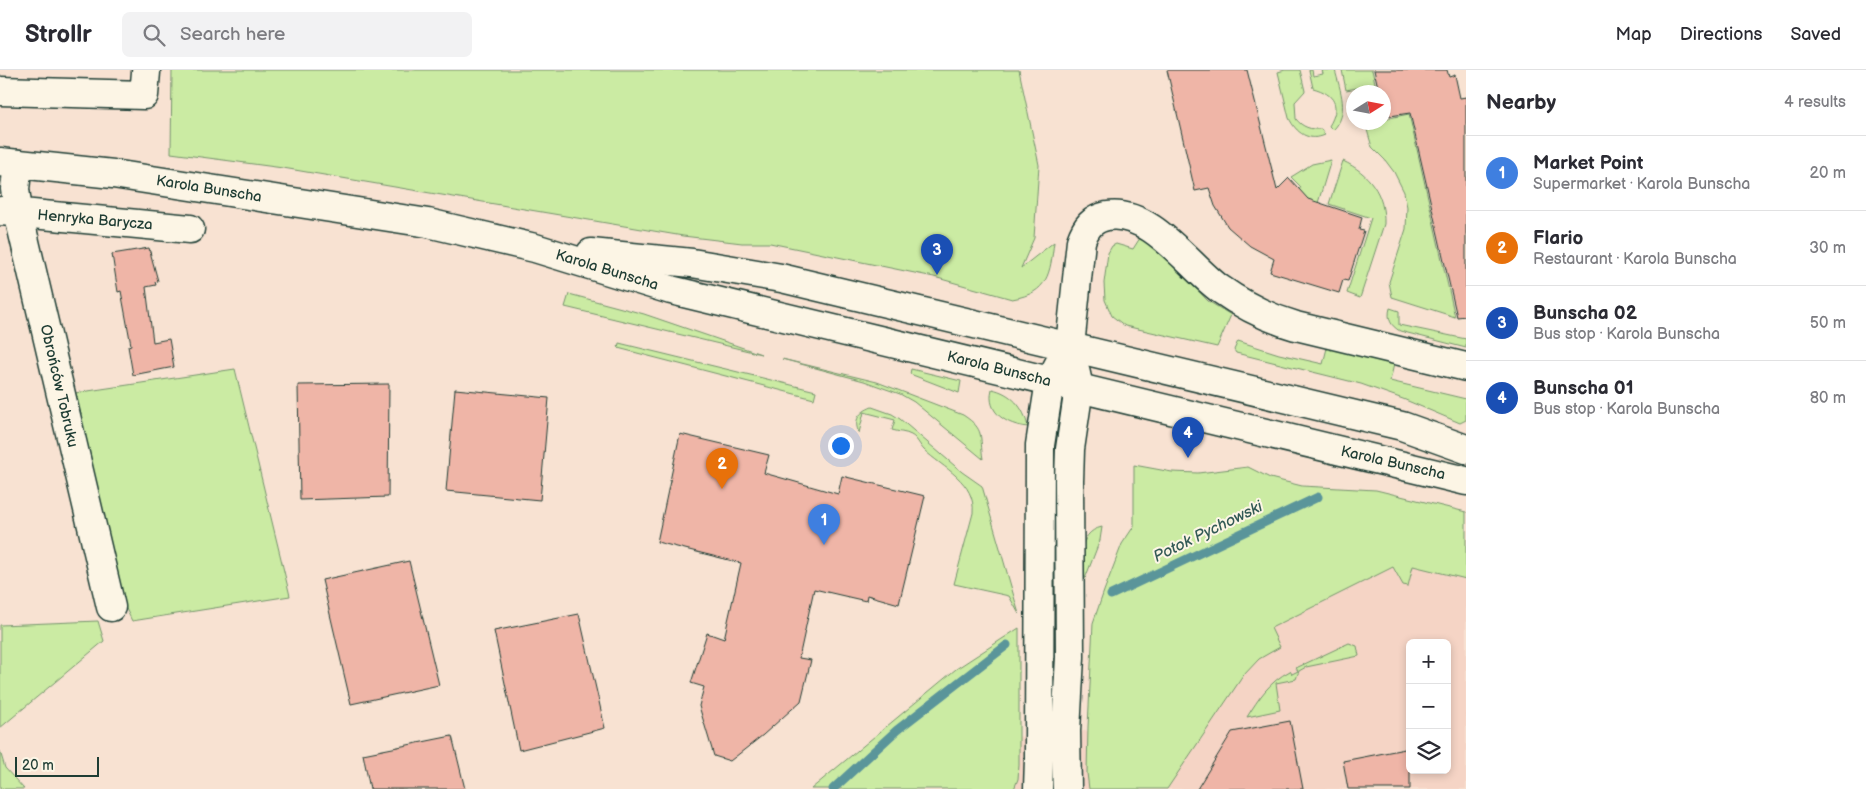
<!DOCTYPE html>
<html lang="en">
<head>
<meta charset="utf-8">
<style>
  :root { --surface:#fff; --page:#f2f2f3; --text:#2b2b33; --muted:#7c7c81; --line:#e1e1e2; --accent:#b45309 }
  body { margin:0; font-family:"Balsamiq Sans",sans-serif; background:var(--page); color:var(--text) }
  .controls { position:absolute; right:15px; bottom:15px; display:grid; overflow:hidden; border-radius:8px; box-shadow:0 2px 8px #0003 }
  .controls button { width:45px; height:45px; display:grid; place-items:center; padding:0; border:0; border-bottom:1px solid var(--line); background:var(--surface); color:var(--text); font:25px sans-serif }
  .compass { position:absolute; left:1346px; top:15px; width:45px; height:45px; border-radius:50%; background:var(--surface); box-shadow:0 2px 8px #0003; rotate:79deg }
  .scale { position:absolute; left:15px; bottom:12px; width:84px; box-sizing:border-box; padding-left:5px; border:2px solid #1f3d34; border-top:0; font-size:14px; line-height:18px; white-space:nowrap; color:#1f3d34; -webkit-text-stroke:4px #fcf5e5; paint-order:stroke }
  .you { position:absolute; left:840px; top:375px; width:18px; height:18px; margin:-12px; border:4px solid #fff; border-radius:50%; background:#1a73e8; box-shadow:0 0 0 8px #1a73e833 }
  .badge { display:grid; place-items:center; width:32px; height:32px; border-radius:50%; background:var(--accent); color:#fff; font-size:16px; font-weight:700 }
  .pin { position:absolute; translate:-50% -41px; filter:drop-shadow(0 1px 2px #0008) }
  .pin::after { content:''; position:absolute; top:26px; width:18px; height:15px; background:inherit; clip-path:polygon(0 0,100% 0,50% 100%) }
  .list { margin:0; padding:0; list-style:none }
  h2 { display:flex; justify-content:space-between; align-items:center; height:65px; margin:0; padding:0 20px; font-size:21px }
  h2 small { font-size:16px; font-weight:400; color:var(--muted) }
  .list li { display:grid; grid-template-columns:32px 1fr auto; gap:15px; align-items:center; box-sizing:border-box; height:75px; padding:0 20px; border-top:1px solid var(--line) }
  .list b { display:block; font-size:19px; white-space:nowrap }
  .list p { margin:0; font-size:16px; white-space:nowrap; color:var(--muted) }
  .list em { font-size:16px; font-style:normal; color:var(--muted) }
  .icon { flex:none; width:28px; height:28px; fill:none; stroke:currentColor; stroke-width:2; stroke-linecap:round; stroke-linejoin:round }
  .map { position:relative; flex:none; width:1466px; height:719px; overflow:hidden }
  header { display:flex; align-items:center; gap:30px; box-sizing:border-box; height:70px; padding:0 25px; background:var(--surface); border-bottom:1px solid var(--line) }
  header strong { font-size:24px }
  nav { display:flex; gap:28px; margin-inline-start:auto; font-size:18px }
  .search { width:350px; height:45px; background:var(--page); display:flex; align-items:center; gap:12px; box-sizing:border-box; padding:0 18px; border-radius:8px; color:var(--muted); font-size:19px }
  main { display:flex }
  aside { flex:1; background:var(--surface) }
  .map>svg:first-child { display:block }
</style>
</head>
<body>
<header>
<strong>Strollr</strong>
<div class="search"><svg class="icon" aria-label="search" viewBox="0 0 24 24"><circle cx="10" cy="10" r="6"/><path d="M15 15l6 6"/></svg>Search here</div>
<nav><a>Map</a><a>Directions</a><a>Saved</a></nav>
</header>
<main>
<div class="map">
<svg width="1466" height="719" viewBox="0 0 1466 719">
  <rect width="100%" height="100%" fill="#f8e2d2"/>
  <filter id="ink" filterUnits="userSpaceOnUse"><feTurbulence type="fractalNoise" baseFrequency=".02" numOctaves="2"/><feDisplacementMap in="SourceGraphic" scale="10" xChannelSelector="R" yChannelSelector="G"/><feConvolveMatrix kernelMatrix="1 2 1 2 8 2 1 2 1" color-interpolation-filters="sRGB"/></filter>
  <g filter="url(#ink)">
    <path fill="#f5d4c5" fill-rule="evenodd" d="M1413 496 1466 509V719H886L993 669 1142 656 1271 558 1393 497ZM1410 573H1447V700H1410Z"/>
    <g fill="#cbeba3" stroke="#75946c">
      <path d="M172 0H1019L1039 95 1034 168 1021 198 1054 172C1050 203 1049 223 1012 229L934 207 770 173H742L683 166 283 98 171 83Z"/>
      <path d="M1285 0H1300L1305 21 1295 32 1296 49C1302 57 1311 60 1321 59L1325 65C1309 72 1296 63 1289 48L1278 2Z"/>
      <path d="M1309 0H1312L1313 6 1323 4 1322 0H1335C1340 20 1350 44 1333 60L1329 56C1341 36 1335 24 1313 18Z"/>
      <path d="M1342 0H1372L1377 22H1358L1357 18 1346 20Z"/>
      <path d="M1409 44 1455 247 1392 227 1389 212 1406 159 1407 137 1404 122 1394 102 1385 90 1372 77 1365 53 1384 52V49Z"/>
      <path d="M1331 90 1318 133 1307 130 1298 121 1301 117 1291 107 1312 94Z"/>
      <path d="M1343 91C1369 103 1385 124 1384 154L1360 228 1347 223 1371 148 1329 134Z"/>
      <path d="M1140 168 1164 185 1208 231 1231 245 1217 277 1125 256 1112 246 1105 230 1104 213 1108 183 1112 176 1116 174 1133 179Z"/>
      <path d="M569 224 644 244 761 284 565 237Z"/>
      <path d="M1390 238 1399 241V255L1466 269V278L1400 261C1391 256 1387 249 1390 238Z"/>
      <path d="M1238 271 1279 284 1323 294 1328 274 1395 290 1390 311 1466 329V350L1460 353 1403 329 1361 314 1236 283 1234 280Z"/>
      <path d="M619 273 816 321 814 329 618 278Z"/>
      <path d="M782 289 877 312 963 345C986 360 979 366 983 389L914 332 900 324 864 311Z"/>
      <path d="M235 299 290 526 132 551 113 512 68 324Z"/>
      <path d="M911 299 961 311 959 323 910 304Z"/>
      <path d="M992 319C1011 323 1024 337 1028 357 1007 355 986 343 992 319Z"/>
      <path d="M872 337 892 344 900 349 962 402 982 416 1019 544 1009 526 954 514 973 443C976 412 943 398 924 380 920 376 917 368 911 365 906 362 898 362 892 360L895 350 864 342 859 363C853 350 859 342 872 337Z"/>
      <path d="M1134 395 1172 402 1198 403 1248 397 1270 408 1302 416 1376 420 1466 442V509L1413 496 1408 516 1403 515 1393 497 1271 558 1280 577 1259 589 1243 606 1167 719H1089L1087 703 1088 657 1093 553 1104 521 1122 474 1134 456Z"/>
      <path d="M1102 457 1100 470 1083 514C1083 493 1075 463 1102 457Z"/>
      <path d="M98 551 104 571 0 658V555Z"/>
      <path d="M1019 558V695L1018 709 1014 719H811L956 599Z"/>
      <path d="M1349 573 1357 576 1359 586 1306 597 1299 601 1296 609 1276 613 1280 640 1247 647C1259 628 1269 612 1290 601L1292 604 1298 601 1296 598Z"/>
      <path d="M0 681 5 698 24 719H0Z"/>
    </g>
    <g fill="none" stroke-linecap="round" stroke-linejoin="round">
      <g stroke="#5a959a" stroke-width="9">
        <path d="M1111 525 1318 427"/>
        <path d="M833 719 897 660 1007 575"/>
      </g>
    </g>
    <g fill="#efb5a7" stroke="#1f3d34">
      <path d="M1167 0H1247L1277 120 1289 108 1308 129 1362 147 1359 160 1364 161 1348 211 1343 210 1339 223 1270 202 1274 189 1250 176 1228 157 1215 136 1209 118 1195 121Z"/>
      <path d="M1374 0H1447L1449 7 1455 5 1460 28 1466 27V246L1457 247 1410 43 1390 46 1387 36 1384 37V22H1379Z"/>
      <path d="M149 178 158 211 155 212 156 215 146 217 153 272 169 269 174 297 133 305 128 276 131 275 121 221 118 222 112 184Z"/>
      <path d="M389 314 388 427 300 430 298 315Z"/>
      <path d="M455 319 549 328 540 430 446 421Z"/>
      <path d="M680 364 769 385 764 403 838 424 842 406 925 426 899 534 867 525 866 531 814 519 799 588 811 590 801 631 763 665 730 691 714 686 699 636 704 617 691 613 707 563 724 569 741 493 657 472Z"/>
      <path d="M409 491 439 615 351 634 322 510Z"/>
      <path d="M579 544 605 658 519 680 494 561Z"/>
      <path d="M1290 651 1303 719H1197L1232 662Z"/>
      <path d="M452 666 465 719H370L363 684Z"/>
      <path d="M1410 678V719H1348L1343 691Z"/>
    </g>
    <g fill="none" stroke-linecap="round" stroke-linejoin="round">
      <defs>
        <g id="street">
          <path d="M0 21 144 25 146 2"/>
          <path d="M18 94 15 119 18 142 111 537"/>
          <path d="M1 141 190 159"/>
          <path d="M1038 719 1039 688 1040 375 1050 311 1061 290"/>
          <path d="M1067 719 1066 661 1070 587 1069 411 1070 379 1079 318 1070 276 1081 171C1086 157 1092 149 1107 146 1151 139 1189 197 1220 219 1244 236 1268 248 1296 256L1466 297"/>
        </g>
        <g id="secondary">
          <path d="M0 92 113 104 428 153 535 178 671 220 1466 411"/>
          <path d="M591 183 692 193 781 208 1402 356 1466 379"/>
        </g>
      </defs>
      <use href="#street" stroke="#1f3d34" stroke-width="31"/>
      <use href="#secondary" stroke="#1f3d34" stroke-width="31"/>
      <use href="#street" stroke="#fcf5e5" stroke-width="28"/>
      <use href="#secondary" stroke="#fcf5e5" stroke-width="28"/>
    </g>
  </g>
  <g text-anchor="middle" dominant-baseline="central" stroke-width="4" stroke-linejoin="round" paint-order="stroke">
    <g font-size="15" fill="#1f3d34" stroke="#fcf5e5">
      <text transform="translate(209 119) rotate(9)">Karola Bunscha</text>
      <text transform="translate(95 150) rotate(5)">Henryka Barycza</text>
      <text transform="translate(607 200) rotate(17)">Karola Bunscha</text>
      <text transform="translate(999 299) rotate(14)">Karola Bunscha</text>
      <text transform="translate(59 316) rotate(77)">Obrońców Tobruku</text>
      <text transform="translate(1393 393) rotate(13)">Karola Bunscha</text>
    </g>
    <g font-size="16" font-style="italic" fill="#335a56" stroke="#fcf5e5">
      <text transform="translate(1208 462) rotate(-26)">Potok Pychowski</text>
    </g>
  </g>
</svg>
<div class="controls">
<button>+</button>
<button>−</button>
<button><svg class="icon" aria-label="layers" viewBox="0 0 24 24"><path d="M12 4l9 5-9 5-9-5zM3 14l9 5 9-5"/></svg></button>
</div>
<svg class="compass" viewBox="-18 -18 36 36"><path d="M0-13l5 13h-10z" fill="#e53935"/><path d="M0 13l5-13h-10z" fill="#7c7c81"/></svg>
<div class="scale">20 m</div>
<div class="you"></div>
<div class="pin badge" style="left:824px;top:475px;background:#3f7fe0">1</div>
<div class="pin badge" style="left:722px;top:419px;background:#e8710a">2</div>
<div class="pin badge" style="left:937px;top:205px;background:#1a4fb4">3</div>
<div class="pin badge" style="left:1188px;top:388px;background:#1a4fb4">4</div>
</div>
<aside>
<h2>Nearby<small>4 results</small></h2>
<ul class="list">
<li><span class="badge" style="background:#3f7fe0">1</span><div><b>Market Point</b><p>Supermarket · Karola Bunscha</p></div><em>20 m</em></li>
<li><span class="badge" style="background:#e8710a">2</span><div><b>Flario</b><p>Restaurant · Karola Bunscha</p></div><em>30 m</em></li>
<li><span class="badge" style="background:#1a4fb4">3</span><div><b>Bunscha 02</b><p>Bus stop · Karola Bunscha</p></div><em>50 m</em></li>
<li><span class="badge" style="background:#1a4fb4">4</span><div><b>Bunscha 01</b><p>Bus stop · Karola Bunscha</p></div><em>80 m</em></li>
</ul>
</aside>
</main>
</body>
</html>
